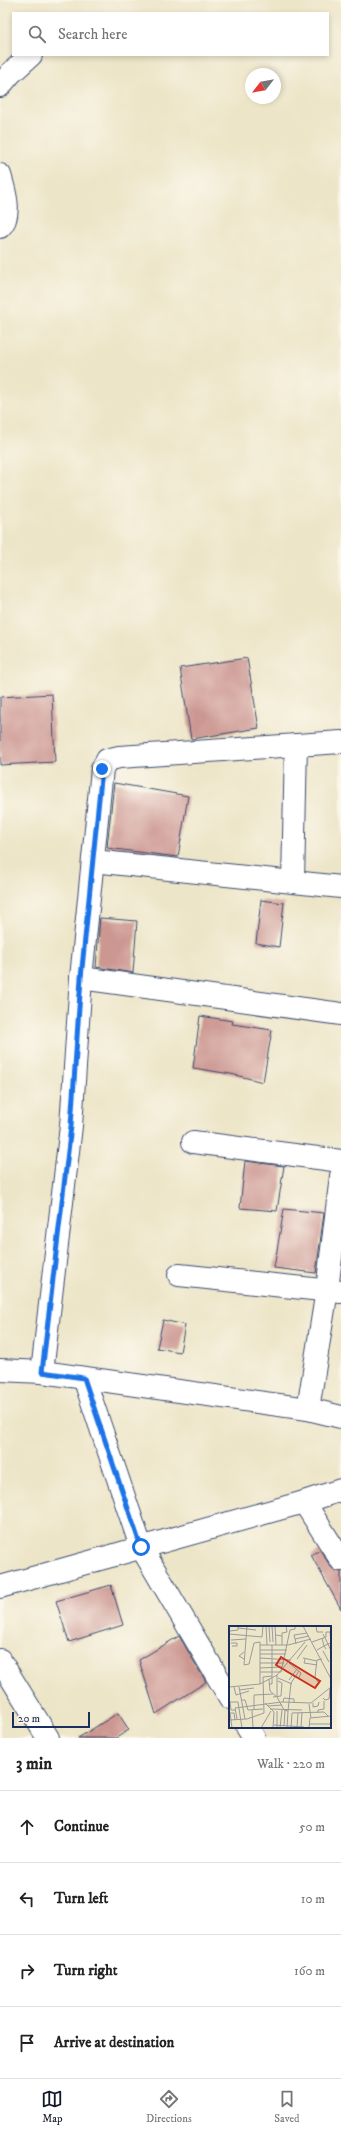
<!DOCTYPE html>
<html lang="en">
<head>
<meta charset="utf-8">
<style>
  :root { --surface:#fff; --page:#f2f2f2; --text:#222; --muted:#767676; --line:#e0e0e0; --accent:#111827 }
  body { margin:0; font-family:"IM FELL DW Pica",serif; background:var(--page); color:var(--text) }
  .compass { position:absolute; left:245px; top:68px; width:36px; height:36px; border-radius:50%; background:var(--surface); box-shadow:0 2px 6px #0003; rotate:239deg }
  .scale { position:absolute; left:12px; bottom:10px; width:78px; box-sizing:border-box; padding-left:4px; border:2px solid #1b2f5e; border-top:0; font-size:11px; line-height:14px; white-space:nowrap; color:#1b2f5e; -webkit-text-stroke:3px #fbf7ec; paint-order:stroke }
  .stop { position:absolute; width:12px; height:12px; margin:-9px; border:3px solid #1a73e8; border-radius:50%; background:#fff }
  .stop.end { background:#1a73e8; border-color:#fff; box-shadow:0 1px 4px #0008 }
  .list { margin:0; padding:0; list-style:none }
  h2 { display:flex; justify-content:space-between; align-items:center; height:52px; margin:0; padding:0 16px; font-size:17px }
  h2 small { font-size:13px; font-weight:400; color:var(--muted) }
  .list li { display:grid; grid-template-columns:26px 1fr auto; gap:12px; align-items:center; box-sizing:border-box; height:72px; padding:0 16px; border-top:1px solid var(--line) }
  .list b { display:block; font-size:15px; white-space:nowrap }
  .list em { font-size:13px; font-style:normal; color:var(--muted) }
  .icon { flex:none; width:22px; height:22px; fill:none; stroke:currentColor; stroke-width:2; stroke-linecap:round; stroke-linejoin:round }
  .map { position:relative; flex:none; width:341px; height:1738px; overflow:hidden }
  .search { position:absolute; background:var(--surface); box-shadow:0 2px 6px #0003; left:12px; right:12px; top:12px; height:44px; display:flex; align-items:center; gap:10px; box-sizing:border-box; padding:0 14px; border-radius:0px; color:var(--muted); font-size:15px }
  .sheet { height:340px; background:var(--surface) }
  nav { display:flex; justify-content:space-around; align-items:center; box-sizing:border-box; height:56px; border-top:1px solid var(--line); background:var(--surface); font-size:11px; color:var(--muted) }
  nav a { display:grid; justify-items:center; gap:2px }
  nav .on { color:var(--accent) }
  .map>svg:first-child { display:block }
</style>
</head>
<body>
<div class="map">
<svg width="341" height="1738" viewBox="0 0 341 1738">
  <rect width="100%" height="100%" fill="#fbf7ec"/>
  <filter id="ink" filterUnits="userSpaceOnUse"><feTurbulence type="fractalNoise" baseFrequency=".025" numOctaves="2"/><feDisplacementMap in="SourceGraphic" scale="8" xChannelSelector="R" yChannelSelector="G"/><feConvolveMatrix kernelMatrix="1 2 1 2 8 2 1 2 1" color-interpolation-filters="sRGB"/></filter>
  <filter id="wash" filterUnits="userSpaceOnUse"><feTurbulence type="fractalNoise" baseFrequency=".012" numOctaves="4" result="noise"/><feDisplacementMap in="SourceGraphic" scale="16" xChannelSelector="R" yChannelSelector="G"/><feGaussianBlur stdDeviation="0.9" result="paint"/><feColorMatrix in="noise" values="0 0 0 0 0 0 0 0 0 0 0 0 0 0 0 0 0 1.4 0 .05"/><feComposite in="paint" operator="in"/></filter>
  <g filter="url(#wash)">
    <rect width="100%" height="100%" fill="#ede5c7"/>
    <g id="blocks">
      <g fill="#cc9691">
        <path d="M247 658 259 728 191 739 180 668Z"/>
        <path d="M52 694 55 762 0 765V697Z"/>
        <path d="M114 783 188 796 178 857 107 848Z"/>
        <path d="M261 900 284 903 279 947 256 943Z"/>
        <path d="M100 918 137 921 133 973 96 967Z"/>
        <path d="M200 1016 233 1021 232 1024 272 1030 263 1082 231 1074 193 1068Z"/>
        <path d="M245 1161 284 1166 277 1211 240 1208Z"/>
        <path d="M284 1209 324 1213 316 1273 274 1268Z"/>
        <path d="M163 1320 185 1325 180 1352 157 1348Z"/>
        <path d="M320 1550 331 1567 341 1572V1609L311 1555Z"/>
        <path d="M111 1585 123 1625 69 1642 56 1601Z"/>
        <path d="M179 1636 206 1682 156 1714 139 1660Z"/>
        <path d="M118 1713 129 1730 116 1738H78Z"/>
      </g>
    </g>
  </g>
  <g filter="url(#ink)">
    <use href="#blocks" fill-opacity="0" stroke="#3a4a6e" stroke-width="1"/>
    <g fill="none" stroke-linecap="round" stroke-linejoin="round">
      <defs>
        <g id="minor">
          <path d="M0 86 11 73 31 55"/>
          <path d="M0 175C4 189 13 215 0 227"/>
          <path d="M93 861 341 887"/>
          <path d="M293 882 296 745"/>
          <path d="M81 978 341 1014"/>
          <path d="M193 1142 341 1161"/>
          <path d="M179 1275 341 1292"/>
          <path d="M0 1370 42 1372 308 1409 341 1417"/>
          <path d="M42 1372 71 1126 81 978 102 769 107 760 119 757 341 742"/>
          <path d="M84 1378 141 1547 230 1698"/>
          <path d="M308 1409 327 1290 341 1176"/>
          <path d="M304 1502 341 1560"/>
          <path d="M0 1587 304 1502 341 1490"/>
          <path d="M0 1660 48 1738"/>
          <path d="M247 1727 254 1738"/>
        </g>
      </defs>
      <use href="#minor" stroke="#3a4a6e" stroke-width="24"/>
      <use href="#minor" stroke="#fff" stroke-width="22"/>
    </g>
  </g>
  <g fill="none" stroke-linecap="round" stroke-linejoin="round" filter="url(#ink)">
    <path stroke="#1a73e8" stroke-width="5" d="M102 769 81 978 71 1126 42 1372 84 1378 141 1547"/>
  </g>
  <g transform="translate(229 1626)">
    <rect width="102" height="102" fill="#ede5c7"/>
    <path fill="none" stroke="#999c9d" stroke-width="1" d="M18 0 15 39 20 38 25 17 31 16V19M37 0 38 19M40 0 41 16M43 0 44 16M46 0 47 19M74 0 102 53M87 0 88 6H94M9 2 27 4M1 5 9 4V0M101 6 102 17 99 18 102 25M0 8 33 11 34 0M94 8 99 18 95 20 97 23M47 9 53 10V19M53 10V7L58 6 57 0M66 13 65 9 78 7M2 14 17 13M83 16 97 11V6H102M2 17H8V20H3M67 18 66 13 80 10M31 24H58M88 24 95 20 93 12M94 25 100 36M31 28H57M31 32 62 34M74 32 88 35M15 33 10 30 15 26M68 33 78 19M76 33 75 37 88 39M31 37H55M60 37 72 47 70 52M31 42 53 41M55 43 66 51M31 46H52L61 4 66 3V0M49 52 63 58M40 53 41 65 48 71 55 84 59 85 58 102M60 54 68 43M89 56 86 51 88 34 93 33M31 58V19H59L82 13M40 58H43V19M0 61 31 58 48 49 76 16M5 61 7 69 20 65M10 61 16 93M10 64 25 62M44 71 52 70 53 57 49 55M48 71V49M94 72 96 74 100 73 101 62M13 74H16L19 84 34 83M0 76H9L13 102M1 76 2 84H6M54 76 55 72 65 73V77M36 77 45 86 44 102M84 77V81L89 80 90 76M80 78 82 92M39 80 53 79M41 83 73 84M23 84 24 102M25 84V69L44 68M48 85V102M59 85 62 57 70 45M89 87V84L95 83V75M8 93 6 82 53 76 82 77 102 61M0 94 18 93 35 87 34 51 43 50M80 98H102M45 99 75 101M55 100 56 84M68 101 69 87M3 102 1 87H5L6 94M32 102 42 85M51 102 53 84M62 102 63 87 95 86 99 90M72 102 73 86M80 102 81 92 102 90"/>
    <path fill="#c8321e" fill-opacity="0.15" stroke="#c8321e" stroke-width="2" d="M52 31 91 55 86 62 47 39Z"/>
    <rect width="102" height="102" fill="none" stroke="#1b2f5e" stroke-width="2"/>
  </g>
</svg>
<svg class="compass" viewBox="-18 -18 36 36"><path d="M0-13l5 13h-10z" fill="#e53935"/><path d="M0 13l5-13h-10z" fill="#767676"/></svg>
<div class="scale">20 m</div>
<div class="stop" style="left:141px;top:1547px"></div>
<div class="stop end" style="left:102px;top:769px"></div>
<div class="search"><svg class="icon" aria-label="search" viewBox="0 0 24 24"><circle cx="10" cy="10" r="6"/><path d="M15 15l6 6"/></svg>Search here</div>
</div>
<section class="sheet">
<h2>3 min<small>Walk · 220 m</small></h2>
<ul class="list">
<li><svg class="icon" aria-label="ahead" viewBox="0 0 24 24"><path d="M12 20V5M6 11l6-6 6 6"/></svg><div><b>Continue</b></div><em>50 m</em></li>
<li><svg class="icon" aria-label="left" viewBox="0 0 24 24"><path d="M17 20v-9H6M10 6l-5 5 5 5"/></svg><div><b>Turn left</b></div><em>10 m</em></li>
<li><svg class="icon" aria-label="right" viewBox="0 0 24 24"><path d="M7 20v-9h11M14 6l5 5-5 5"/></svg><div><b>Turn right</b></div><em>160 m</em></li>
<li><svg class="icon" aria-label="arrive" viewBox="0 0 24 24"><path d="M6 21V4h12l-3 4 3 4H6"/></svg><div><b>Arrive at destination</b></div></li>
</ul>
</section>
<nav>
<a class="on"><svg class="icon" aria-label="map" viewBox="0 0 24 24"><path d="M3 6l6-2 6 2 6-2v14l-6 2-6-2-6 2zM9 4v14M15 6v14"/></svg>Map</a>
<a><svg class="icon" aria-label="directions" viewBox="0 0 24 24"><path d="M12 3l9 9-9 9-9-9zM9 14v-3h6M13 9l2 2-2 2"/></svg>Directions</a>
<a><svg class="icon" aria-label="saved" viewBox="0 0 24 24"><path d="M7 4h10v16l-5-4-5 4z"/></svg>Saved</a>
</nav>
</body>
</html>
